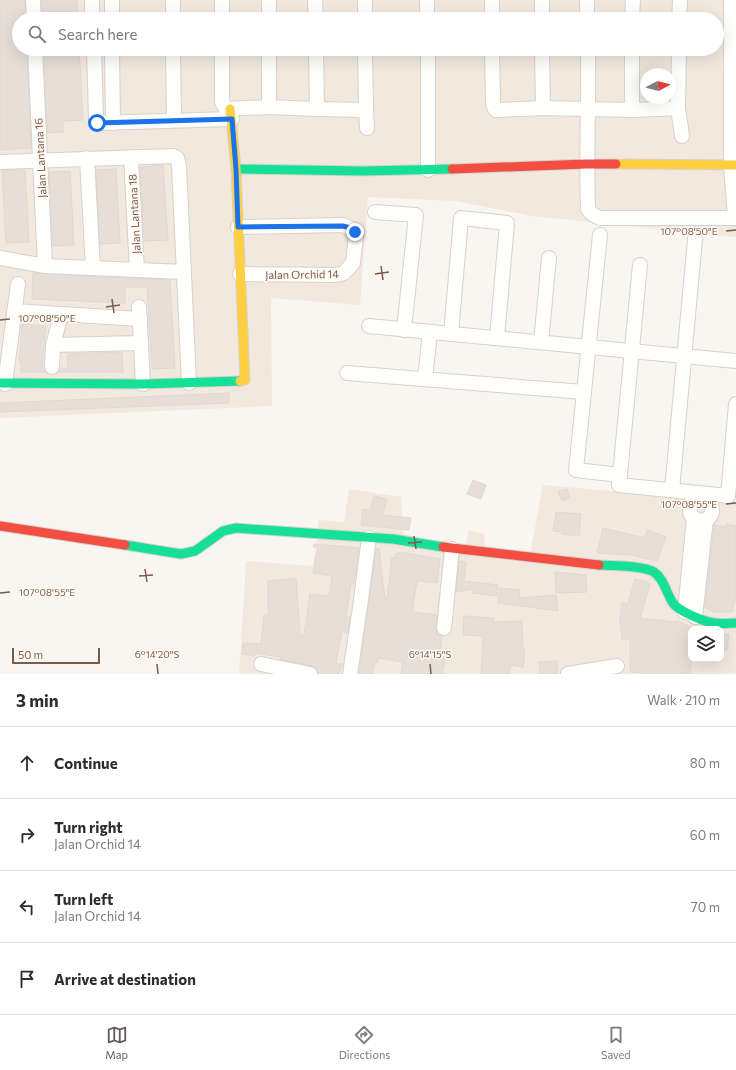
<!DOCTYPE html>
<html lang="en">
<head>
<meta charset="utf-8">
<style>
  :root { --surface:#fff; --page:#f7f7f7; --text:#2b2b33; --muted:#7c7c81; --line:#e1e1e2; --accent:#625958 }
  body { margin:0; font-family:Commissioner,sans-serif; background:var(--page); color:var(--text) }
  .controls { position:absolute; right:12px; bottom:12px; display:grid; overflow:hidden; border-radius:8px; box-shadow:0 4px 16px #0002 }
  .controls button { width:36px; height:36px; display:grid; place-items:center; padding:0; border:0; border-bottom:1px solid var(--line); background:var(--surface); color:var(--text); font:20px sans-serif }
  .compass { position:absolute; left:640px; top:68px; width:36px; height:36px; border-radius:50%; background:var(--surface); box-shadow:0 4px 16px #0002; rotate:83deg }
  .scale { position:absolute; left:12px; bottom:10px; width:88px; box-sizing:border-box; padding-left:4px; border:2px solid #7a5c4d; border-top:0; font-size:11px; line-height:14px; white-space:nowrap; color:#7a5c4d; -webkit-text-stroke:3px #fffaf3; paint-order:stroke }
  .stop { position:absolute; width:12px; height:12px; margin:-9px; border:3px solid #1a73e8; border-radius:50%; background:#fff }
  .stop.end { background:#1a73e8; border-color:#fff; box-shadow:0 1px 4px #0008 }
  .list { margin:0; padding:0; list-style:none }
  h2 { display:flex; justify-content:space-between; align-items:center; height:52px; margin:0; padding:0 16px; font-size:17px }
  h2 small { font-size:13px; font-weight:400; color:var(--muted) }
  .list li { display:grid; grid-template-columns:26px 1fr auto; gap:12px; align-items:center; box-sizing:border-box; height:72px; padding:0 16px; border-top:1px solid var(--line) }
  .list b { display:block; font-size:15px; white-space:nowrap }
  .list p { margin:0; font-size:13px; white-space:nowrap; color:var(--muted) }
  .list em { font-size:13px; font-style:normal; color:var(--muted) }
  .icon { flex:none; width:22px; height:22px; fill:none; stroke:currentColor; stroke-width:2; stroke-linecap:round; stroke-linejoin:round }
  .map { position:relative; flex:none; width:736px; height:674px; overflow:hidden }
  .search { position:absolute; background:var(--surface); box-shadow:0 4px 16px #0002; left:12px; right:12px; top:12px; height:44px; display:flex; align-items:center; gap:10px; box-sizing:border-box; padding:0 14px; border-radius:22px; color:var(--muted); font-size:15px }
  .sheet { height:340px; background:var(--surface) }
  nav { display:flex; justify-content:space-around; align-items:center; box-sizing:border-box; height:56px; border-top:1px solid var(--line); background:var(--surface); font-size:11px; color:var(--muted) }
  nav a { display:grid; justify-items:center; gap:2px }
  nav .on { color:var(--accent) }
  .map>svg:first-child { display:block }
</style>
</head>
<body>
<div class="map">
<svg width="736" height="674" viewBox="0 0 736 674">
  <rect width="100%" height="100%" fill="#f9f5f0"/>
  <g fill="#f2e8de" fill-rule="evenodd">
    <path d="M0 0H736V237L532 216 455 201 368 197 360 305 271 298 272 406 0 418ZM19 19H717V49H19ZM646 74H670V98H646Z"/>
    <path d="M543 485 736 502V674H239L246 561 313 566 319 520 344 522 349 489 401 497 403 534 465 547 469 530 484 534 486 550 530 555ZM691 629H721V659H691Z"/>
  </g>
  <g fill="#e6ded7" stroke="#e2d8d2">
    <path d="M0 0H25V19H19V49H27L31 148 0 150Z"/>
    <path d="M42 0H77L78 19H42Z"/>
    <path d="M44 49H79L83 120 63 121V132L47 133Z"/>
    <path d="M163 165 168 240 144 241 140 167Z"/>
    <path d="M116 169 120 243 100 244 96 170Z"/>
    <path d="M2 170H25L29 242 6 243Z"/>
    <path d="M70 171 74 245 53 246 49 172Z"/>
    <path d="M33 273 45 274 170 280 175 368 152 369 147 287H125V303L32 299Z"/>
    <path d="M22 324 46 326 42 368H44L46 372H21V361H19Z"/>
    <path d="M122 352 123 372H58L60 368H68L67 354Z"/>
    <path d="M229 393V403L0 412V403Z"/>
    <path d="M473 480 486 485 481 499 467 494Z"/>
    <path d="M567 489 570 498 562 501 558 492Z"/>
    <path d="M374 496 387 499 382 515 411 518 409 530 361 525 363 509 370 510Z"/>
    <path d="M556 512 581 514 579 536 562 534V532L553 531Z"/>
    <path d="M726 524 736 526V602H734L732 612H715L705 608 714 528V525L726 527Z"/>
    <path d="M603 528 644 538 648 530 666 537 657 561 627 554V555L597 553Z"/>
    <path d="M314 544 359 548 354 584H351L346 616 350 617 348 633 342 631 336 663 342 664 339 674H318L316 668 312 666 280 659 281 657 255 653 254 656 242 654 243 643 261 644 264 615H268V581L296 578 300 635H304L310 594 329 596 332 576 313 573 318 547H313Z"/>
    <path d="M376 549H379L385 599H387L392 557 395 558 396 553H400V552L440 559 437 583 417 581 412 612 437 615 436 631 438 635 442 636 440 650 447 651 442 674H401L403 662 378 658 377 663 375 662 372 674H359Z"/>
    <path d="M459 561 466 562 464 581 498 585 497 596 472 593 473 589 456 592Z"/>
    <path d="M555 572 586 575 587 592 556 593Z"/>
    <path d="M635 579 647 582 650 584 640 618 676 622 677 620 692 628 686 648 691 649V659H692L690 674H640V673L630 672V639H622L620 620 622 603 628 604Z"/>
    <path d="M500 588 520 590 519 598 556 595 558 611 498 603Z"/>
    <path d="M464 616 494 618 493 622 522 621 523 650H525L523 667 510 665V674H481L483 636 463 635Z"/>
    <path d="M721 634H729L727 650H721Z"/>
    <path d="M557 661 558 673 540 674 539 662Z"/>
  </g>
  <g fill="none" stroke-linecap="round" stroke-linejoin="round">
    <defs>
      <g id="street">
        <path d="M33 0 34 19"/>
        <path d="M92 0V19"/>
        <path d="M112 0V19"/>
        <path d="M173 0V19"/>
        <path d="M315 0 316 19"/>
        <path d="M365 0V19"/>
        <path d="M427 0V19"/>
        <path d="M492 0V19"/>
        <path d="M542 0V19"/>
        <path d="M587 0V19"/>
        <path d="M731 0V165L735 218"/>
        <path d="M222 19V0"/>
        <path d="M269 19V0"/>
        <path d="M632 19 633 0"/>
        <path d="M679 19 680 0"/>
        <path d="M35 49 45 266"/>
        <path d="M94 49 96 119 97 123 232 119"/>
        <path d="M112 49 113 123"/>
        <path d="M173 49 174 120"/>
        <path d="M222 49V102L226 109 269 107 317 109 366 110 365 49"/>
        <path d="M316 49 317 109"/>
        <path d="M428 49V170"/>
        <path d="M492 49 493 103 494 107 496 110 543 108 632 110 678 108 679 49"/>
        <path d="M542 49 543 108"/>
        <path d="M588 49C589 102 586 155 588 209 591 214 594 216 600 218H736"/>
        <path d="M269 107V49"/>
        <path d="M678 108 682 136"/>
        <path d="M366 110 367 128"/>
        <path d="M632 110V49"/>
        <path d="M131 157 137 270"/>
        <path d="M87 158 93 268"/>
        <path d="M0 162 173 156 177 158 179 165 189 383"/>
        <path d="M375 212 416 215 404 330"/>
        <path d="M238 227 343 225 350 228 356 236 353 263 344 273 336 275 240 274"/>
        <path d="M600 235 576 470 620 475"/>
        <path d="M0 258 45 266 184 272"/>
        <path d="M640 265 619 485 728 496 736 404"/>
        <path d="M139 307 143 384"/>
        <path d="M14 311 140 319"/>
        <path d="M369 326 736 361"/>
        <path d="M451 334 461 218 507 223 497 338"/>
        <path d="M541 342 549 258"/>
        <path d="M53 345 141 343"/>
        <path d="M52 367 53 345 61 315"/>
        <path d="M347 373 584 392"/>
        <path d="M425 379 430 332"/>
        <path d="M5 384 18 284"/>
        <path d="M672 490 695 239"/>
        <circle cx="701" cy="510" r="11"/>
        <path d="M685 612 694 518"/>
        <path d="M695 617 706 519"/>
        <path d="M444 628 452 549"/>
        <path d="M261 664 310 674"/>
        <path d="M350 674 360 607 369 538"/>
        <path d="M568 674 617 666"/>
      </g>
      <g id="fast">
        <path d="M236 169 363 171 452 169"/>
        <path d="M0 383 143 384 240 381"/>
        <path d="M125 545 181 554 195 551 223 531 236 528 393 539 443 547"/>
        <path d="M599 565C613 566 642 565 654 572 665 580 666 593 673 603 678 611 705 622 714 623 721 624 729 623 736 623"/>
      </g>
      <g id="slow">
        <path d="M230 109 236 169 245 380 240 381"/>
        <path d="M616 164 736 165"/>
      </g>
      <g id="jam">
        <path d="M452 169 586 164H616"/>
        <path d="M0 526 125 545"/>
        <path d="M443 547 599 565"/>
      </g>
    </defs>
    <use href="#street" stroke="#d7d1cb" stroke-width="16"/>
    <use href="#fast" stroke="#d9d2cb" stroke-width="11"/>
    <use href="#slow" stroke="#d9d2cb" stroke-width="11"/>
    <use href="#jam" stroke="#d9d2cb" stroke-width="11"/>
    <use href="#street" stroke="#fefefd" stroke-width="14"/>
    <use href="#fast" stroke="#16e098" stroke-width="9"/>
    <use href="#slow" stroke="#ffcf43" stroke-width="9"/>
    <use href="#jam" stroke="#f24e42" stroke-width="9"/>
  </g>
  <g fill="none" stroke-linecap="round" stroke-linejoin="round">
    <path stroke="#1a73e8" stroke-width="5" d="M97 123 232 119 236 169 238 227 343 226 350 228 355 232"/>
  </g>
  <path fill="none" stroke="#7a5c4d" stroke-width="1.5" d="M726 231 736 230M381 266 383 280M375 274 389 272M112 299 114 313M106 307 120 305M0 320 10 319M726 504 736 503M414 536 416 549M408 543 422 542M145 569 147 582M139 576 153 575M0 593 10 592M157 664 158 674M430 664 431 674"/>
  <g text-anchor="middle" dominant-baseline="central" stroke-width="3" stroke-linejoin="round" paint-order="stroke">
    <g font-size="11" fill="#7a5c4d" stroke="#fffaf3">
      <text transform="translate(40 158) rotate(-93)">Jalan Lantana 16</text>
      <text transform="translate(134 214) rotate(-93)">Jalan Lantana 18</text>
      <text transform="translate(302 274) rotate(-1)">Jalan Orchid 14</text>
    </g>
  </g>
  <g font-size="10" text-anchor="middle" fill="#7a5c4d" stroke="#fffaf3" stroke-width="3" stroke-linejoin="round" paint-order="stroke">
    <text x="689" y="235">107°08'50"E</text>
    <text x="47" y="322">107°08'50"E</text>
    <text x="689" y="508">107°08'55"E</text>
    <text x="47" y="596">107°08'55"E</text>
    <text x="157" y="658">6°14'20"S</text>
    <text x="430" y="658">6°14'15"S</text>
  </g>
</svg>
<div class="controls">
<button><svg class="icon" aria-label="layers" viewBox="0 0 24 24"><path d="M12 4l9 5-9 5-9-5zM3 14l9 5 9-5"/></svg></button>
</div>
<svg class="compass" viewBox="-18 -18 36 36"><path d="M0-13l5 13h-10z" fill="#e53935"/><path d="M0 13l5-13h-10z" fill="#7c7c81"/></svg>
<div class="scale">50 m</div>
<div class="stop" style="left:97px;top:123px"></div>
<div class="stop end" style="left:355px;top:232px"></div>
<div class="search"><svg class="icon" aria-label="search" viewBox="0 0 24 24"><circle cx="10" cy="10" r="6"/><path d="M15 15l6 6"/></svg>Search here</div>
</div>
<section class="sheet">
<h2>3 min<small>Walk · 210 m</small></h2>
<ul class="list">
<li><svg class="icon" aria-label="ahead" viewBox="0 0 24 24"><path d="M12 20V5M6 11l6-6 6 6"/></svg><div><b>Continue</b></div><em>80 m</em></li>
<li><svg class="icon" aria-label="right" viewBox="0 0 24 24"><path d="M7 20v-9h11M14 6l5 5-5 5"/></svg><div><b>Turn right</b><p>Jalan Orchid 14</p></div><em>60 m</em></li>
<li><svg class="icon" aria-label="left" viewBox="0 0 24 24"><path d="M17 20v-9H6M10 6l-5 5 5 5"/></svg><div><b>Turn left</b><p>Jalan Orchid 14</p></div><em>70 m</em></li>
<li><svg class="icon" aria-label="arrive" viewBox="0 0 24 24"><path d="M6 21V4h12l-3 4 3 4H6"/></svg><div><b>Arrive at destination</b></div></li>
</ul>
</section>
<nav>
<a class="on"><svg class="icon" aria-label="map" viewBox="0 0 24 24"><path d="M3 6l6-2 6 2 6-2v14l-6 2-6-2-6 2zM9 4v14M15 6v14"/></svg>Map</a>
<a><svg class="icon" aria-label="directions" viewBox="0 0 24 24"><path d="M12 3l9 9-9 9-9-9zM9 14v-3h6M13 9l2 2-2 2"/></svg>Directions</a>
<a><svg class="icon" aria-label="saved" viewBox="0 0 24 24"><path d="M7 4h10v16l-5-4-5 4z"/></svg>Saved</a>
</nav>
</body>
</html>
